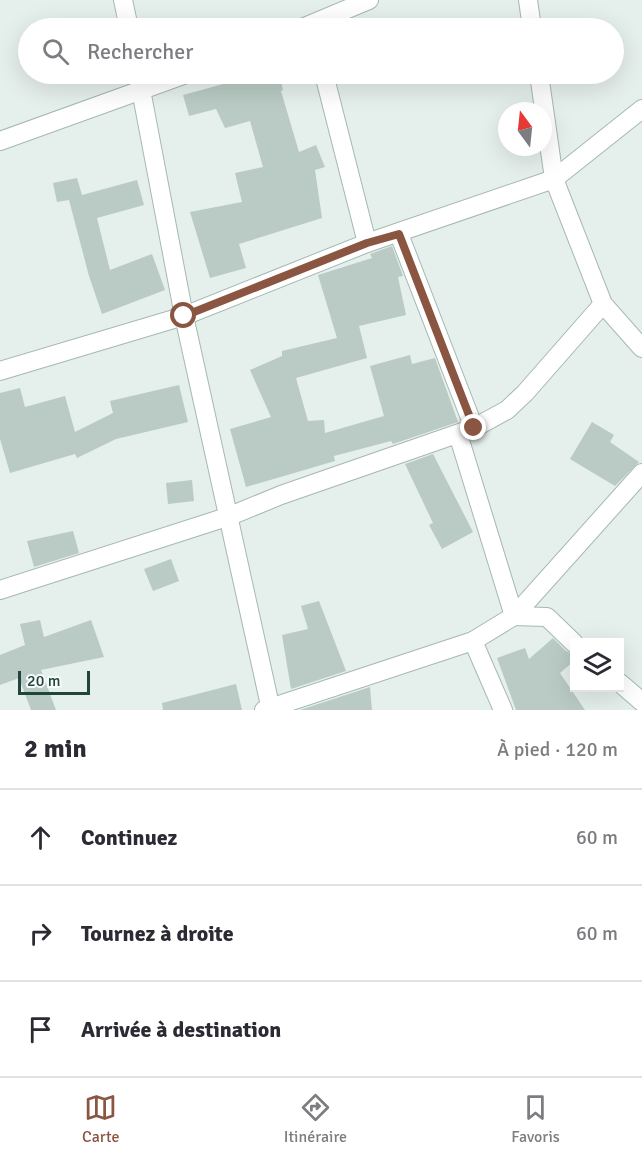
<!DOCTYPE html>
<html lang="fr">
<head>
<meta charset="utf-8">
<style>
  :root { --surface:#fff; --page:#f2f2f3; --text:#2b2b33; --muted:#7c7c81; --line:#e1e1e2; --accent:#8a5541 }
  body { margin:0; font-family:Signika,sans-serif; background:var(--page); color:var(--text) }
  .controls { position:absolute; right:18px; bottom:18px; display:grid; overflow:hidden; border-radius:0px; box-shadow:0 6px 24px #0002 }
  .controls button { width:54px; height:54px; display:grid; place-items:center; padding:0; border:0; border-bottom:2px solid var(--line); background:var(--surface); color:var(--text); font:30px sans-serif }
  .compass { position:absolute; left:498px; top:102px; width:54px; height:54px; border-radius:50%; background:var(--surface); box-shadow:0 6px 24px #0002; rotate:345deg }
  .scale { position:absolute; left:18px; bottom:15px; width:72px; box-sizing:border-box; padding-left:6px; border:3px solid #21443d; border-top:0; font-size:16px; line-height:21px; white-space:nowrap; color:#21443d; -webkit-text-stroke:4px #f6fbf9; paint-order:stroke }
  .stop { position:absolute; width:18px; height:18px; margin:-14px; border:4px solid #8a5541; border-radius:50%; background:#fff }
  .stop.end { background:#8a5541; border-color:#fff; box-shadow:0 2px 6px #0008 }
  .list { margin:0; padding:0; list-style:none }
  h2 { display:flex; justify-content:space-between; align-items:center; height:78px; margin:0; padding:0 24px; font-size:26px }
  h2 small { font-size:20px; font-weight:400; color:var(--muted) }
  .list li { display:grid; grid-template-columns:39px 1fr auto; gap:18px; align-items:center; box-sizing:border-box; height:96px; padding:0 24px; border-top:2px solid var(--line) }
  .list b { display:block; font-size:22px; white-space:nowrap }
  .list em { font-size:20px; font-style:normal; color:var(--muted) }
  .icon { flex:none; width:33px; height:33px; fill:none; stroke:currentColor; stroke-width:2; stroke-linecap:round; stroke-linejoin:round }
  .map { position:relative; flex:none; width:642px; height:710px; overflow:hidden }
  .search { position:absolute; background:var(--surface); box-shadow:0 6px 24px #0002; left:18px; right:18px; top:18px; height:66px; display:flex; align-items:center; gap:15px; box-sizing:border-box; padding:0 21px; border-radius:33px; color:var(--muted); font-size:22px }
  .sheet { height:366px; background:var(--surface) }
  nav { display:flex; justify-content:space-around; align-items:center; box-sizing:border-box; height:84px; border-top:2px solid var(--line); background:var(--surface); font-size:16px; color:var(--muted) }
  nav a { display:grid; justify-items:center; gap:3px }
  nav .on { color:var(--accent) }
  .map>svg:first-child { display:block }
</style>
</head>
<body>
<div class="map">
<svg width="642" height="710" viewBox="0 0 642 710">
  <rect width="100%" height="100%" fill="#e5efeb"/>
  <g fill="#b9cbc4">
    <path d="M260 74H279L283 90 281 91 299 152 316 145 325 167 315 170 322 218 239 244 246 268 210 278 190 212 242 202 235 173 263 167 250 121 225 128 216 109 189 116 183 95Z"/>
    <path d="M77 178 82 195 137 180 144 205 97 218 110 270 152 254 165 290 102 314 89 276 69 200 57 202 53 183Z"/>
    <path d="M392 246 403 276 398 277 406 315 359 326 367 358 296 378 308 421 324 420 325 433 384 416 370 366 410 355 412 364 435 358 458 422 393 444 391 441 334 456 335 461 246 487 230 429 271 417 250 370 282 356V351L337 338 318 275 372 258 370 254Z"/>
    <path d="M179 385 188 422 116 439 77 458 75 454 10 473 0 439V393L20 388 25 407 65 396 75 432 113 413 110 401Z"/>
    <path d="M592 422 614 435 610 442 639 462 615 486 570 459Z"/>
    <path d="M433 454 473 532 442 549 429 525 433 523 405 464Z"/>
    <path d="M192 480 194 501 168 504 166 483Z"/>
    <path d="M73 531 79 553 34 567 27 541Z"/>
    <path d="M171 559 179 581 153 591 144 569Z"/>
    <path d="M319 601 346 671 291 689 282 635 308 629 301 606Z"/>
    <path d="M40 620 44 637 91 620 104 657 41 670 56 710H31L19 678 0 685V655L25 645 20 624Z"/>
    <path d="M553 638 566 651 574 654V661L560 673 585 710H516L497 658 525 648 529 659Z"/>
    <path d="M236 684 242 710H163L162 703Z"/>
    <path d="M370 687 372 710H300Z"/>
  </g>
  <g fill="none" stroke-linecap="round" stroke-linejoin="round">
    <defs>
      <g id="street">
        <path d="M123 0 129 28"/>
        <path d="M528 0 532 28"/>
        <path d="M302 28 369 0"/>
        <path d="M138 74 184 316 271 710"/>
        <path d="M324 74 367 243"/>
        <path d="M539 74 554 179 603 304 642 348"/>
        <path d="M0 141 186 74"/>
        <path d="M399 234 474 428"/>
        <path d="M0 371 184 316 367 243 554 179 642 109"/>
        <path d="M458 434 514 616 547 617 574 643"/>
        <path d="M0 590 230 516 281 495 474 428 507 410 525 393 603 304"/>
        <path d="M473 641 503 710"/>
        <path d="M620 683 642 702"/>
        <path d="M264 710 473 641 514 616 642 473"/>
      </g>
    </defs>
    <use href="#street" stroke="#a6b8b3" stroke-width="20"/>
    <use href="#street" stroke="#fff" stroke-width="18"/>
  </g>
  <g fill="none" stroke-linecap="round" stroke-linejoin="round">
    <path stroke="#8a5541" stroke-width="8" d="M184 316 367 243 399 234 474 428"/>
  </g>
</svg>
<div class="controls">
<button><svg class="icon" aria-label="layers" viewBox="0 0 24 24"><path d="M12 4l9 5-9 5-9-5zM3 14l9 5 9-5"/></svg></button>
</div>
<svg class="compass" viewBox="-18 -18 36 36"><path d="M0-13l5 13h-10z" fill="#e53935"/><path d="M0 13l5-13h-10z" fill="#7c7c81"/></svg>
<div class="scale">20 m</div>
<div class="stop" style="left:184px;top:316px"></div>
<div class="stop end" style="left:474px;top:428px"></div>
<div class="search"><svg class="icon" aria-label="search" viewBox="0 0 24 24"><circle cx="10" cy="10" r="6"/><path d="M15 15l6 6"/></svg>Rechercher</div>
</div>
<section class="sheet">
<h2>2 min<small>À pied · 120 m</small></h2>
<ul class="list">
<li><svg class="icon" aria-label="ahead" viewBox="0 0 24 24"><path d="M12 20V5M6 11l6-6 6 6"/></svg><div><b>Continuez</b></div><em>60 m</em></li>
<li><svg class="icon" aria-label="right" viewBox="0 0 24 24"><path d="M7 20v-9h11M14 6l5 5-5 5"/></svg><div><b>Tournez à droite</b></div><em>60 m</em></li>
<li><svg class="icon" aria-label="arrive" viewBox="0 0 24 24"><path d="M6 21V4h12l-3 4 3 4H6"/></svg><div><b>Arrivée à destination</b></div></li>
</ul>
</section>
<nav>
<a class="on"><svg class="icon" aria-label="map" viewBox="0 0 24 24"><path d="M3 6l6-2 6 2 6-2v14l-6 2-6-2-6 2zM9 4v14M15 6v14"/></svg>Carte</a>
<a><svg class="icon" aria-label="directions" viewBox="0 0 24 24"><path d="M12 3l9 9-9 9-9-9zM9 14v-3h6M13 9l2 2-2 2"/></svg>Itinéraire</a>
<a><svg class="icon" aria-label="saved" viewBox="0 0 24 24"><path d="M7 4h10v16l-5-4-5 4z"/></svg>Favoris</a>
</nav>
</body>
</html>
